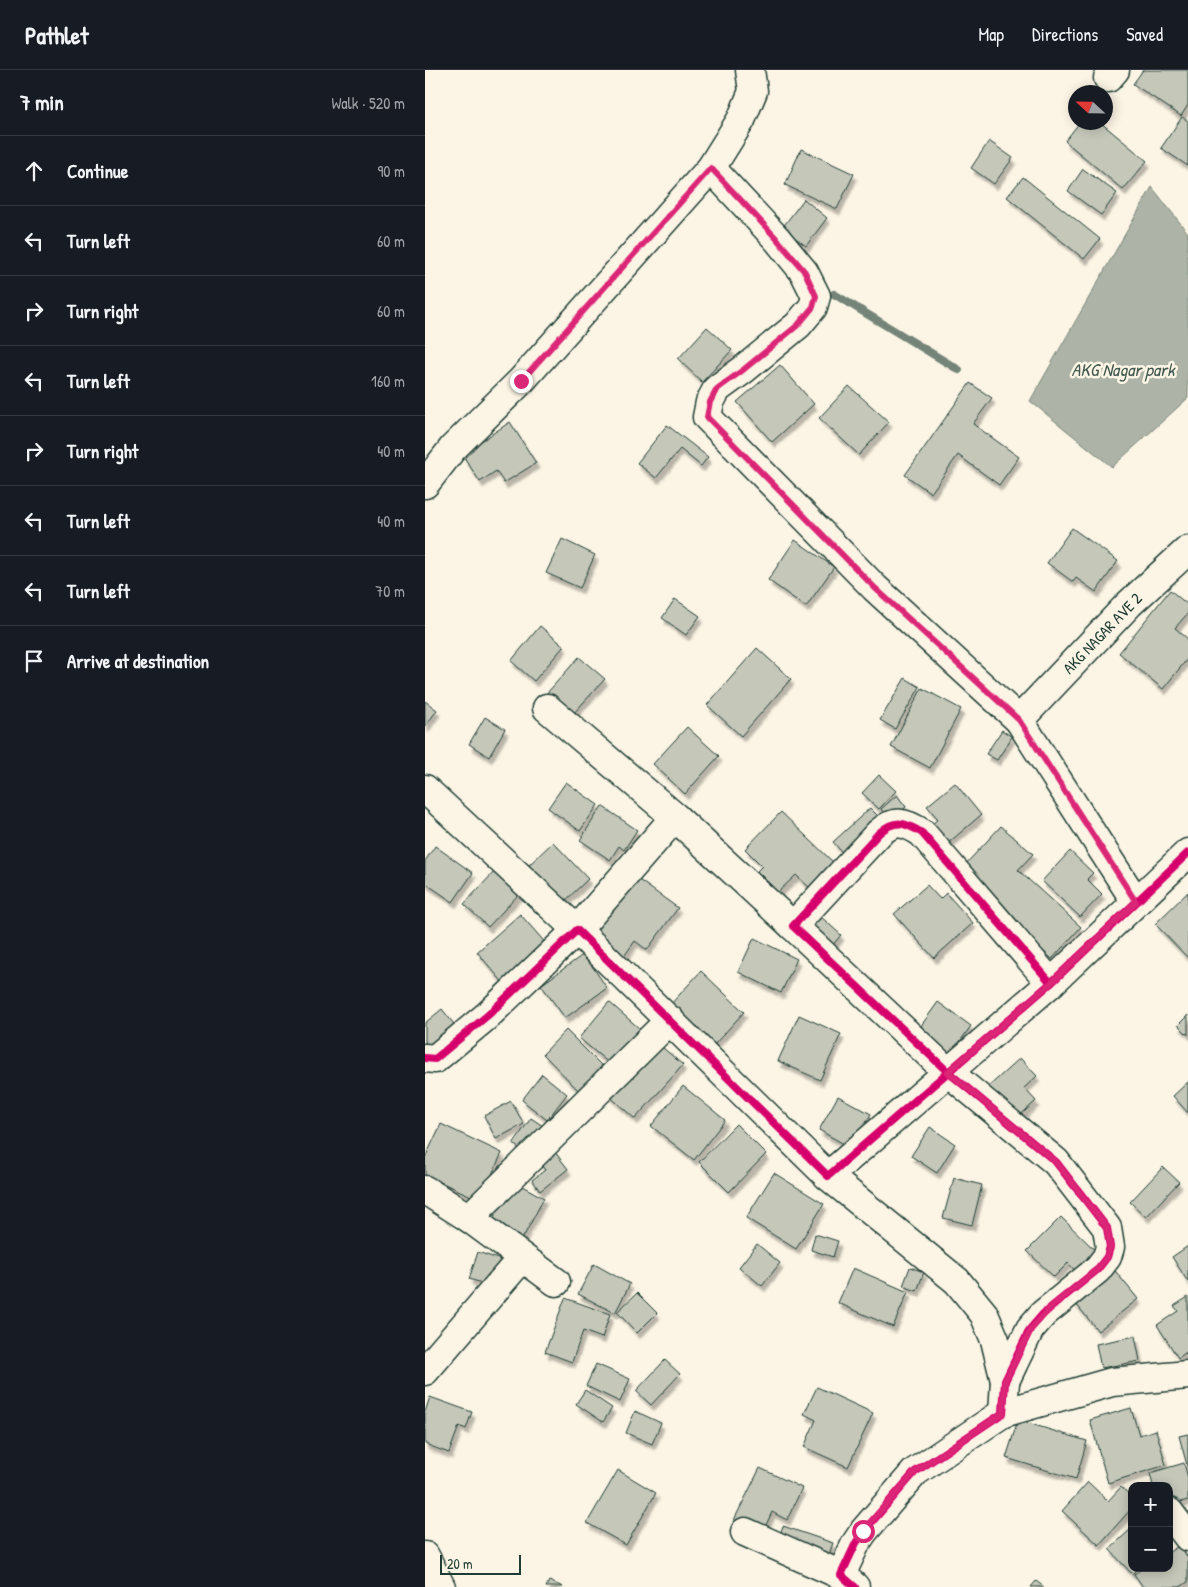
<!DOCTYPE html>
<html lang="en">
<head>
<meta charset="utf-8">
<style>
  :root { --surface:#171b24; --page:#20242c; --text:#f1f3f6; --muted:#9ea1a6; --line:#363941 }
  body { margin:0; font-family:"Patrick Hand",sans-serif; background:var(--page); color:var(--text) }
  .controls { position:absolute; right:15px; bottom:15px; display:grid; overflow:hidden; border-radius:10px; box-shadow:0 2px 12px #0003 }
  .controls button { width:45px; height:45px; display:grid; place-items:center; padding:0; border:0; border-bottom:1px solid var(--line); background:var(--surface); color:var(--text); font:25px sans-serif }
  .compass { position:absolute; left:643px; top:15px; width:45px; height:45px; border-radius:50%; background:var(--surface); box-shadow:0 2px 12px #0003; rotate:292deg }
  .scale { position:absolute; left:15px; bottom:12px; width:81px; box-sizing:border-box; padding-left:5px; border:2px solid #1f3d34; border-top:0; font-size:14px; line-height:18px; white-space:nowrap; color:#1f3d34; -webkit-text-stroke:4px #fcf5e5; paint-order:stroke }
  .stop { position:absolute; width:15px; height:15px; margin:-11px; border:4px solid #db2777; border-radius:50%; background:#fff }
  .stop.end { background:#db2777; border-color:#fff; box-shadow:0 1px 5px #0008 }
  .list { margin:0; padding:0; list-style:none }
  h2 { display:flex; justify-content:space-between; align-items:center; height:65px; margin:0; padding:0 20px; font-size:21px }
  h2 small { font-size:16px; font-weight:400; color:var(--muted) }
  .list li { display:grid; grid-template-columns:32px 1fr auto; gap:15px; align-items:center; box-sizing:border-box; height:70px; padding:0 20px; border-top:1px solid var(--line) }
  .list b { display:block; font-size:19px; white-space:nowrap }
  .list em { font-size:16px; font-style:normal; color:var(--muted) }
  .icon { flex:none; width:28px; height:28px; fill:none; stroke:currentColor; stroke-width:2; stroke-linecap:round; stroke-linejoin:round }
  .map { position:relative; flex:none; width:763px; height:1517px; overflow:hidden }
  header { display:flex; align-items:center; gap:30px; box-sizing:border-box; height:70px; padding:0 25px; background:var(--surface); border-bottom:1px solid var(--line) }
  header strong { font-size:24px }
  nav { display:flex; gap:28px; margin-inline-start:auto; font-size:18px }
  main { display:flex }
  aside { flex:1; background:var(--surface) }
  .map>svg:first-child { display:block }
</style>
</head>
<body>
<header>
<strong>Pathlet</strong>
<nav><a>Map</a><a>Directions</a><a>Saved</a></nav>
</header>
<main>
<aside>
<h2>7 min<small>Walk · 520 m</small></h2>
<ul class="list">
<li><svg class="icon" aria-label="ahead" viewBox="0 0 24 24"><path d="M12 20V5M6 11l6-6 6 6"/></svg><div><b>Continue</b></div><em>90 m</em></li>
<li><svg class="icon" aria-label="left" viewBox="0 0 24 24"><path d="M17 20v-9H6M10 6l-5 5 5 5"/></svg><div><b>Turn left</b></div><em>60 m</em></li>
<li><svg class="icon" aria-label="right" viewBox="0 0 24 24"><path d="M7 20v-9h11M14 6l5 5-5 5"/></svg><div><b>Turn right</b></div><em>60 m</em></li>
<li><svg class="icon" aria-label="left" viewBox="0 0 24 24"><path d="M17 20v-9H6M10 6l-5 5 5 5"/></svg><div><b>Turn left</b></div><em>160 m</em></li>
<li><svg class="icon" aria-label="right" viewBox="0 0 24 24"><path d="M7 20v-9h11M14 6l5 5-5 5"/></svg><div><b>Turn right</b></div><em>40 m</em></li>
<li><svg class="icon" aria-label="left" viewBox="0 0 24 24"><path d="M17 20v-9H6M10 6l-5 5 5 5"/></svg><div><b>Turn left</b></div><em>40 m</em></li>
<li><svg class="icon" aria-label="left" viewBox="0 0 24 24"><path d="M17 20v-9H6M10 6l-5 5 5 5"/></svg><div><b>Turn left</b></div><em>70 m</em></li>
<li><svg class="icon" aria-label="arrive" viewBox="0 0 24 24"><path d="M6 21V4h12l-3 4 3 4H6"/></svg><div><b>Arrive at destination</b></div></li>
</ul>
</aside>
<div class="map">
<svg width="763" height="1517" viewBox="0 0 763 1517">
  <defs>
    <filter id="shadow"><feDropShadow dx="3" dy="5.5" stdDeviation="1" flood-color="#0004"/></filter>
  </defs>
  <rect width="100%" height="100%" fill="#fcf5e5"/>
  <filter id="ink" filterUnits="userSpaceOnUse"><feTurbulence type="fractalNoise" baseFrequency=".02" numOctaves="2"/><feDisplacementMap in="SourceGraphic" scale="10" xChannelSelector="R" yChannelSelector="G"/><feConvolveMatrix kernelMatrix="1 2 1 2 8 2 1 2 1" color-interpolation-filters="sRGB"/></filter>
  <g filter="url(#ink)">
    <path fill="#aeb3a7" stroke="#758479" d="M727 117 763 163V328L687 397 605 331Z"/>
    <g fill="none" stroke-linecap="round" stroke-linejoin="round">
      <path stroke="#758479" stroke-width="8" d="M409 224 534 300"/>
    </g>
    <g fill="#c5c7b9" stroke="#1f3d34" filter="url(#shadow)">
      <path d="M718 0H763V35L756 46 708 14Z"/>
      <path d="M757 47 763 51V96L736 78Z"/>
      <path d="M655 52H675L722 91 698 120 640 71Z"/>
      <path d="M564 71 588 88 569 114 546 98Z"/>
      <path d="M376 79 429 104 412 139 360 115Z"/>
      <path d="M658 99 692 123 676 145 643 121Z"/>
      <path d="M598 107 675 169 659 189 582 127Z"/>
      <path d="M379 129 402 148 381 176 357 158Z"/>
      <path d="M282 257 307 280 277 312 253 289Z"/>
      <path d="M355 295 389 334 347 372 312 332Z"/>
      <path d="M545 313 567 328 548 354 594 387 574 415 533 385 506 423 480 405Z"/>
      <path d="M424 316 464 352 434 385 394 348Z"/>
      <path d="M85 352 111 393 79 413 71 401 55 412 37 384Z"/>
      <path d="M242 355 283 387 276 396 255 379 231 408 212 393Z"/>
      <path d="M647 458 693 491 671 522 651 508 648 512 622 493Z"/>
      <path d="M137 469 170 485 155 518 121 503Z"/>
      <path d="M370 470 409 497 381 537 343 510Z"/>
      <path d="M745 520 763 535V543L750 558 763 569V588L738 619 694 583Z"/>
      <path d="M250 529 275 546 261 565 237 548Z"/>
      <path d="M115 556 139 576 109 611 86 591Z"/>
      <path d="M332 578 366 609 316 666 282 635Z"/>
      <path d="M154 587 180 609 147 645 122 623Z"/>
      <path d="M480 608 495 617 470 659 455 650Z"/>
      <path d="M497 618 536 639 505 698 466 677Z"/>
      <path d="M0 631 12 640 0 657Z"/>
      <path d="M60 647 80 659 64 687 44 674Z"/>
      <path d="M262 657 294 686 260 724 228 694Z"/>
      <path d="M577 660 587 667 572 690 561 684Z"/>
      <path d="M454 705 471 721 454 739 437 723Z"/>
      <path d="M141 712 173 735 155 761 123 738Z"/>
      <path d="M530 713 556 745 522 774 506 755 513 749 502 736Z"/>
      <path d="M472 725 481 737 465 750 456 739Z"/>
      <path d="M177 736 212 760 199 780 194 776 185 790 155 770Z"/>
      <path d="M445 738 459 752 422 788 408 772Z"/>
      <path d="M356 742 409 793 385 818 371 805 353 822 332 801 337 796 320 779Z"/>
      <path d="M576 756 608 784 593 800 656 857 627 889 565 833 537 798Z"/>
      <path d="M128 772 163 809 139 832 104 795Z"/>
      <path d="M10 776 48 803 28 832 0 813V791Z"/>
      <path d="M645 781 668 803 662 809 677 824 655 847 617 811Z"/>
      <path d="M70 801 94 824 63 857 39 834Z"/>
      <path d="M207 805 253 838 222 880 210 871 197 889 164 865Z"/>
      <path d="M502 815 515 829 521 823 548 853 509 888 469 844Z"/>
      <path d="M763 822V888L730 854Z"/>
      <path d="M95 844 124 877 80 915 52 882Z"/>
      <path d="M394 845 416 865 406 877 384 856Z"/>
      <path d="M329 868 372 889 356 923 313 902Z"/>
      <path d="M159 884 182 918 140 948 116 915Z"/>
      <path d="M276 901 319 942 288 976 245 935Z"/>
      <path d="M184 932 215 959 186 995 154 968Z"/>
      <path d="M513 932 546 956 526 984 493 960Z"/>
      <path d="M17 939 32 958 0 979V953Z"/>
      <path d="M374 945 416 964 395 1010 353 991Z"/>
      <path d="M763 945V965L753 955Z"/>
      <path d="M141 960 178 997 154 1021 118 984Z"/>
      <path d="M230 971 258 995 210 1049 182 1024Z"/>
      <path d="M595 988 612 1006 599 1018 611 1031 590 1050 561 1019Z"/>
      <path d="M117 1004 142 1024 122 1050 97 1030Z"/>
      <path d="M763 1012V1043L748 1026Z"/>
      <path d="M258 1016 300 1050 269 1090 226 1056Z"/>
      <path d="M413 1026 446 1044 426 1078 394 1060Z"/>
      <path d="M86 1031 99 1054 71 1069 59 1046Z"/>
      <path d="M106 1048 121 1058 104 1085 88 1074Z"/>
      <path d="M16 1054 77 1083 55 1130 0 1105V1088Z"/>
      <path d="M311 1054 341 1084 304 1122 274 1092Z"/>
      <path d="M505 1057 530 1074 512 1103 486 1086Z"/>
      <path d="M126 1077 143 1099 115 1121 107 1110 120 1100 111 1088Z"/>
      <path d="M738 1097 754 1112 721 1147 705 1132Z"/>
      <path d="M349 1103 399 1134 371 1179 321 1148Z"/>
      <path d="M529 1108 557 1115 547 1155 518 1148Z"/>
      <path d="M88 1111 119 1128 94 1175 63 1158Z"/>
      <path d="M636 1147 677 1187 656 1207 643 1193 629 1207 602 1181Z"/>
      <path d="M390 1164 413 1171 408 1187 386 1180Z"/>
      <path d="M332 1174 355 1193 337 1216 314 1197Z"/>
      <path d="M763 1176V1212L747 1187Z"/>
      <path d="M53 1182 76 1190 67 1216 44 1209Z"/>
      <path d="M169 1194 205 1214 190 1243 153 1224Z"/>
      <path d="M485 1197 499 1202 492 1221 478 1216Z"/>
      <path d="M687 1197 713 1229 673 1261 647 1229Z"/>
      <path d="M428 1198 483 1222 468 1257 413 1233Z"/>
      <path d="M212 1223 232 1243 212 1263 192 1242Z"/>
      <path d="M763 1227V1281L753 1288 732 1255 753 1241 749 1236Z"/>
      <path d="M140 1228 185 1244 177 1268 158 1261 147 1292 120 1282Z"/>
      <path d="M710 1266 715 1291 676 1298 671 1274Z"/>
      <path d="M240 1290 255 1304 226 1335 211 1321Z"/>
      <path d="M171 1294 205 1309 195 1332 161 1316Z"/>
      <path d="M392 1317 448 1343 423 1397 379 1377 391 1350 379 1344Z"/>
      <path d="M160 1320 187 1338 178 1352 151 1334Z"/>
      <path d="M5 1327 47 1342 41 1359 34 1356 24 1383 0 1374V1342Z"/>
      <path d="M706 1338 714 1365 731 1360 741 1395 683 1413 665 1350Z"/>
      <path d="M210 1341 236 1353 227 1374 201 1363Z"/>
      <path d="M593 1350 662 1371 651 1409 581 1388Z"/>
      <path d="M763 1364V1399L754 1366Z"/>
      <path d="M759 1393 763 1408V1430L744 1435V1416H728L725 1403Z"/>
      <path d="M335 1398 377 1418 362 1450 347 1442 336 1466 308 1452Z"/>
      <path d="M193 1400 231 1423 201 1475 162 1453Z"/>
      <path d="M663 1412 683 1431 696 1417 706 1426 707 1424V1438L674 1475 637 1441Z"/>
      <path d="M358 1456 408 1473 403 1487 353 1469Z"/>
      <path d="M705 1460 707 1461V1498H713L707 1504 684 1479Z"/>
      <path d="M755 1475 763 1488V1512L755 1517H718L709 1504 718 1498H744V1482Z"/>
      <path d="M124 1511 138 1517H121Z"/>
      <path d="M611 1511 619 1517H606Z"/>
    </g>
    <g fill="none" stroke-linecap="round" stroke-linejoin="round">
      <defs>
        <g id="minor">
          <path d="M683 8 690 0"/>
          <path d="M286 98 352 169 379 202 391 226 388 237 373 255 318 300 292 319 285 332 282 347 450 518 594 650 711 832"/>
          <path d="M0 414 28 378 96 311 286 98 316 50 328 21 325 0"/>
          <path d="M122 638 250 747 368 856"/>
          <path d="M594 650 704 534 763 480"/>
          <path d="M0 719 152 860 250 747"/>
          <path d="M0 988 10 989 63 945 152 860 403 1106 626 913 763 783"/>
          <path d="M403 1106 532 1211 559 1244 570 1270 580 1311"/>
          <path d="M0 1120 44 1148 131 1212"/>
          <path d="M44 1148 245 950"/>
          <path d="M0 1301 97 1188"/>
          <path d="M578 1343 687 1312 763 1305"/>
          <path d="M744 1442 763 1467"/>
          <path d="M320 1462 416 1505"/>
          <path d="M0 1486 16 1517"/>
          <path d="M430 1517 416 1505 431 1473 439 1461 490 1402 578 1343 580 1311 605 1259 618 1244 672 1200 682 1187 685 1177 682 1158 631 1092 523 1002 368 856 454 763C470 749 480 752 497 763L626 913"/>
        </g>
      </defs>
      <use href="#minor" stroke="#1f3d34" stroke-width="31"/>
      <use href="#minor" stroke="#fcf5e5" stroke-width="28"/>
      <defs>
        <g id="cycleway">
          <path d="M0 988 10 989 63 945 152 860 403 1106 626 913 763 783"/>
          <path d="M430 1517 416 1505 431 1473 439 1461 490 1402 578 1343 580 1311 605 1259 618 1244 672 1200 682 1187 685 1177 682 1158 631 1092 523 1002 368 856 454 763C470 749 480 752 497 763L626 913"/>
        </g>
      </defs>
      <use href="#cycleway" stroke="#fcf5e5" stroke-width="11"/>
      <use href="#cycleway" stroke="#d6006c" stroke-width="8"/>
    </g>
  </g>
  <g fill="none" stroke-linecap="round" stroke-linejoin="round" filter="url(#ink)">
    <path stroke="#db2777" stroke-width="6" d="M96 311 286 98 352 169 380 202 391 226 388 237 373 255 318 300 292 319 285 332 282 347 450 518 594 650 711 832 626 913 523 1002 631 1092 682 1158 685 1177 682 1187 672 1200 627 1236 606 1259 580 1311 578 1343 490 1402 438 1461"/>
  </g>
  <g text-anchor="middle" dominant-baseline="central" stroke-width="5" stroke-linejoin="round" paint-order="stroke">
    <g font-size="16" fill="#1f3d34" stroke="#fcf5e5">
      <text transform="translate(677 563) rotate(-46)">AKG NAGAR AVE 2</text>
    </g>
    <g font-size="18" font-style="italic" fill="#435a51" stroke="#fcf5e5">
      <text x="698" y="299">AKG Nagar park</text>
    </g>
  </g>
</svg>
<div class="controls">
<button>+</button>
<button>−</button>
</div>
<svg class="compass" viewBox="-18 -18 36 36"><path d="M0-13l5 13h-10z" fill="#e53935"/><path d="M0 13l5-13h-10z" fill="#9ea1a6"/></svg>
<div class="scale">20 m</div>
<div class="stop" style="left:438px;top:1461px"></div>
<div class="stop end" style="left:96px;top:311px"></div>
</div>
</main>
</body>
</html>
